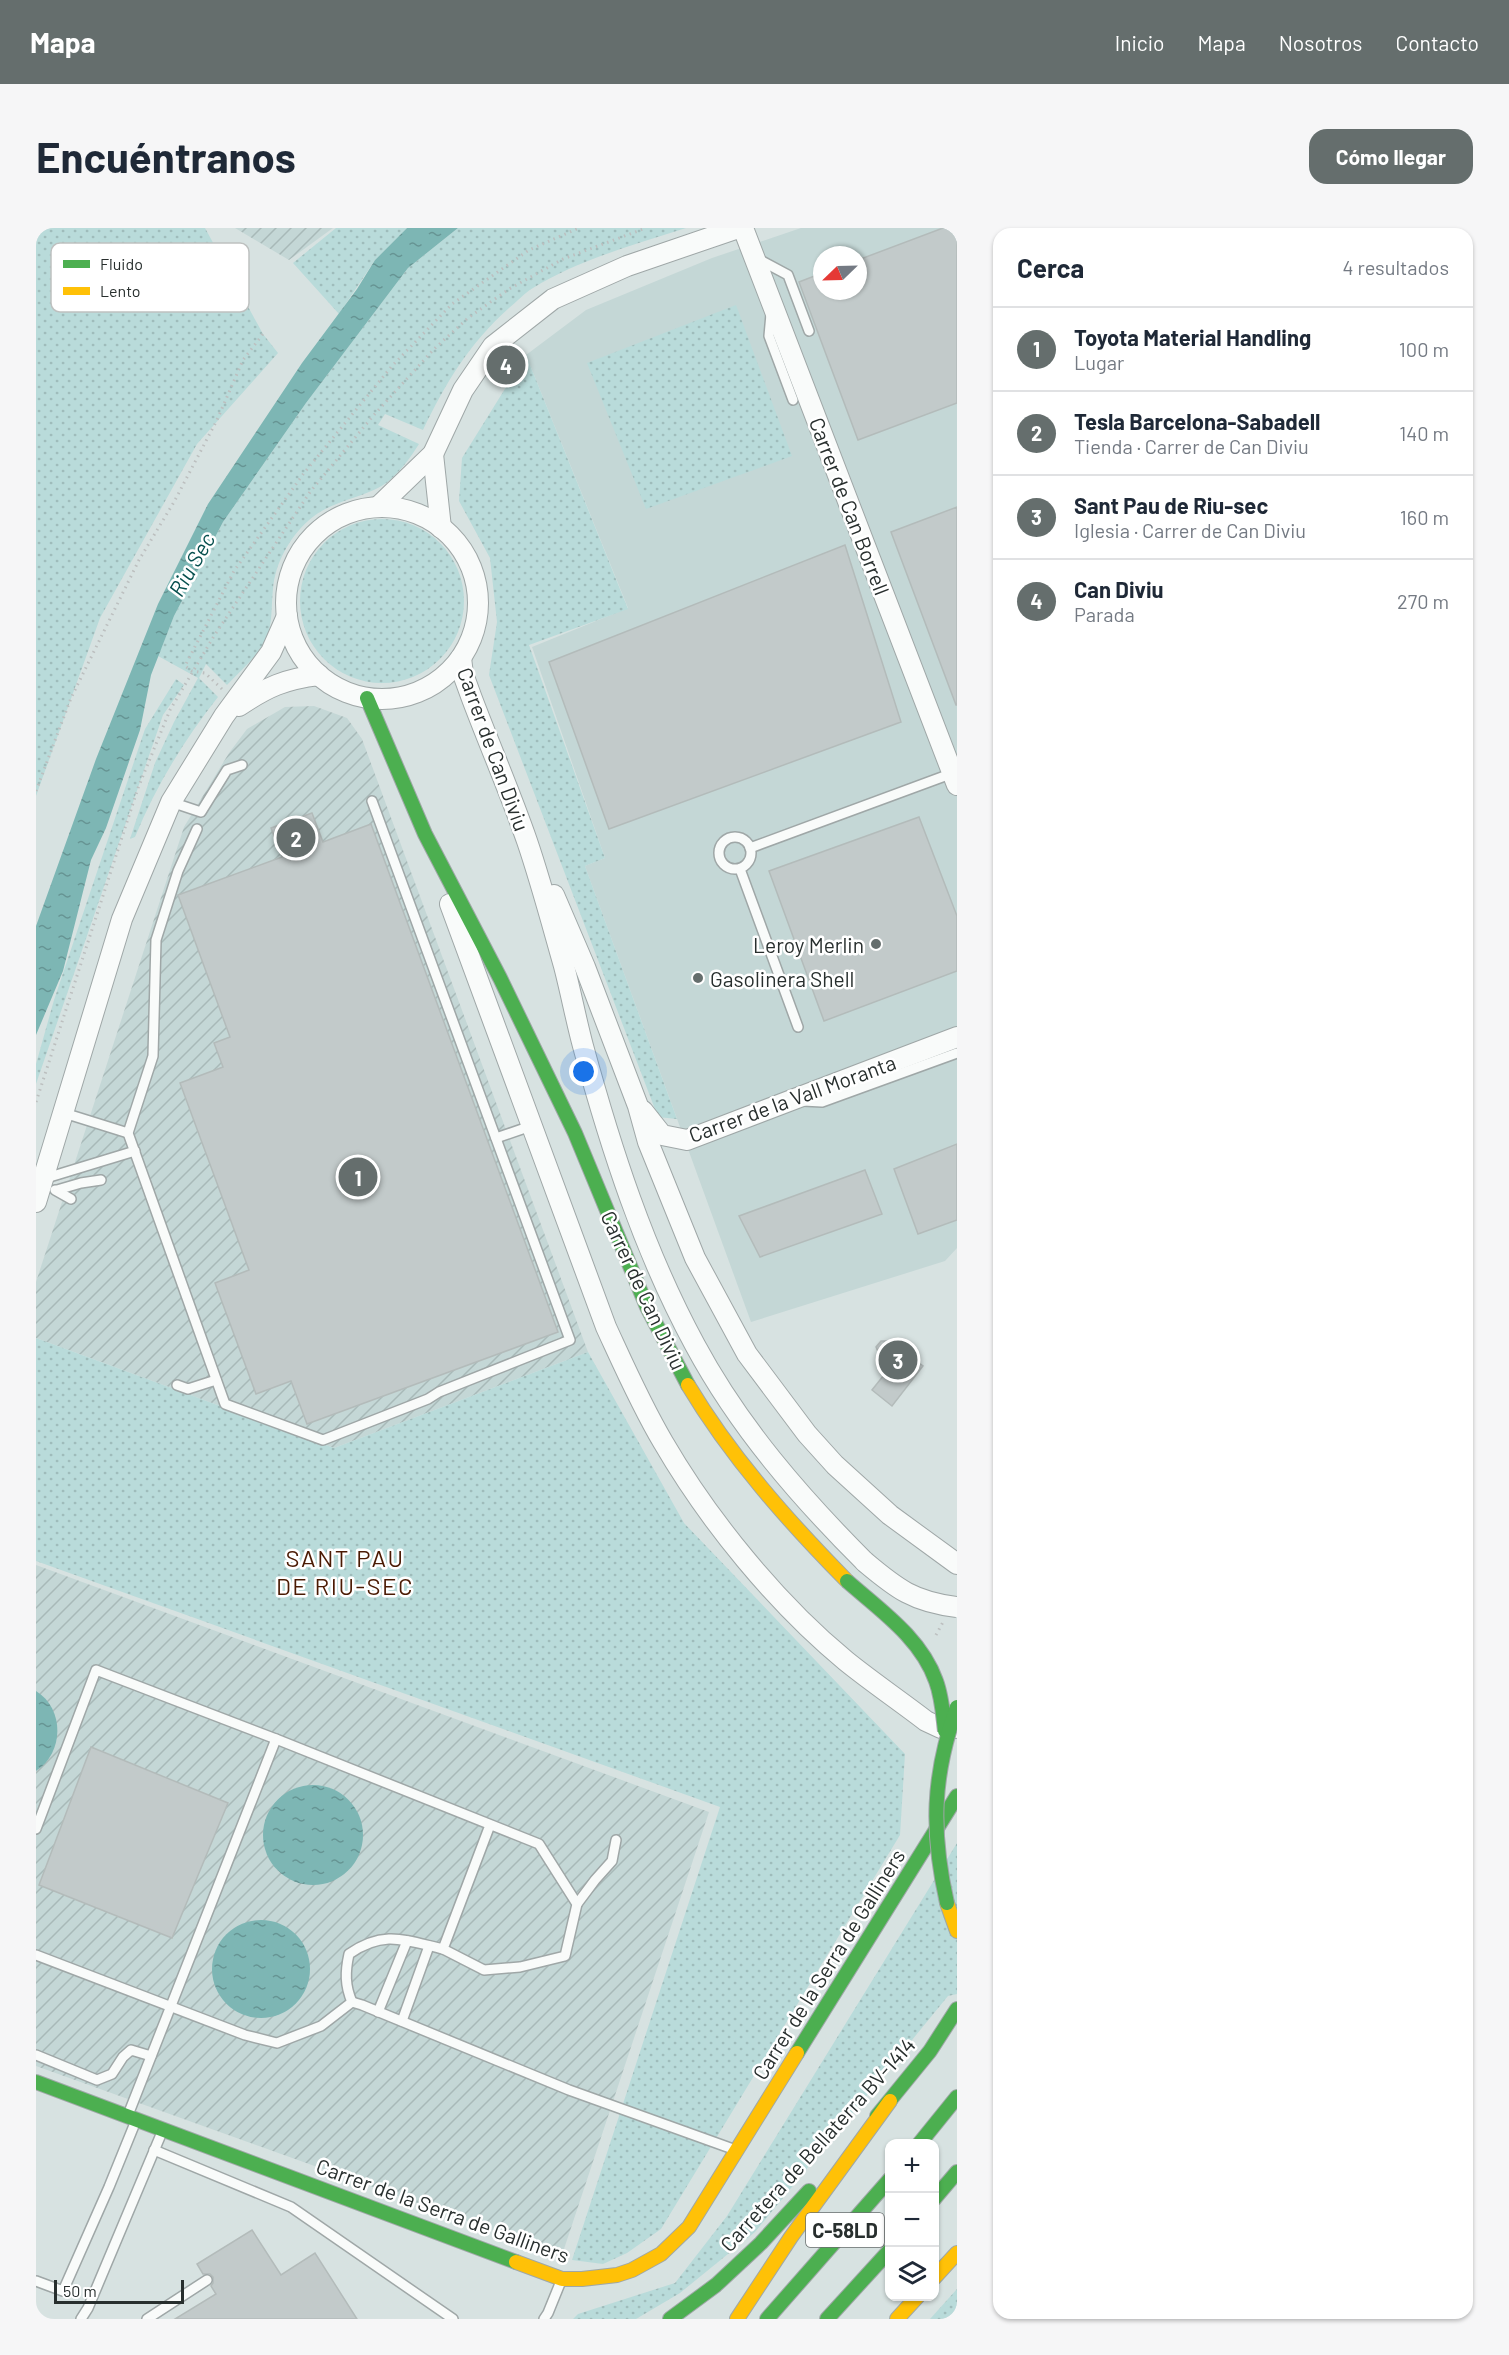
<!DOCTYPE html>
<html lang="es">
<head>
<meta charset="utf-8">
<style>
  :root { --surface:#fff; --page:#f6f6f7; --text:#1f2937; --muted:#747a83; --line:#e0e1e3; --accent:#656e6d }
  body { margin:0; font-family:Barlow,sans-serif; background:var(--page); color:var(--text) }
  .controls { position:absolute; right:18px; bottom:18px; display:grid; overflow:hidden; border-radius:12px; box-shadow:0 2px 4px #0004 }
  .controls button { width:54px; height:54px; display:grid; place-items:center; padding:0; border:0; border-bottom:2px solid var(--line); background:var(--surface); color:var(--text); font:30px sans-serif }
  .compass { position:absolute; left:777px; top:18px; width:54px; height:54px; border-radius:50%; background:var(--surface); box-shadow:0 2px 4px #0004; rotate:247deg }
  .scale { position:absolute; left:18px; bottom:15px; width:130px; box-sizing:border-box; padding-left:6px; border:3px solid #282f2e; border-top:0; font-size:16px; line-height:21px; white-space:nowrap; color:#282f2e; -webkit-text-stroke:4px #fff; paint-order:stroke }
  .you { position:absolute; left:548px; top:844px; width:21px; height:21px; margin:-15px; border:4px solid #fff; border-radius:50%; background:#1a73e8; box-shadow:0 0 0 9px #1a73e833 }
  .badge { display:grid; place-items:center; width:39px; height:39px; border-radius:50%; background:var(--accent); color:#fff; font-size:20px; font-weight:700 }
  .pin { position:absolute; translate:-50% -50%; border:3px solid #fff; box-shadow:0 2px 6px #0006 }
  .list { margin:0; padding:0; list-style:none }
  h2 { display:flex; justify-content:space-between; align-items:center; height:78px; margin:0; padding:0 24px; font-size:26px }
  h2 small { font-size:20px; font-weight:400; color:var(--muted) }
  .list li { display:grid; grid-template-columns:39px 1fr auto; gap:18px; align-items:center; box-sizing:border-box; height:84px; padding:0 24px; border-top:2px solid var(--line) }
  .list b { display:block; font-size:22px; white-space:nowrap }
  .list p { margin:0; font-size:20px; white-space:nowrap; color:var(--muted) }
  .list em { font-size:20px; font-style:normal; color:var(--muted) }
  .icon { flex:none; width:33px; height:33px; fill:none; stroke:currentColor; stroke-width:2; stroke-linecap:round; stroke-linejoin:round }
  .map { position:relative; flex:none; width:921px; height:2091px; overflow:hidden; border-radius:18px }
  header { display:flex; align-items:center; gap:36px; box-sizing:border-box; height:84px; padding:0 30px; background:var(--accent); color:#fff }
  header strong { font-size:28px }
  nav { display:flex; gap:33px; margin-inline-start:auto; font-size:21px }
  .intro { display:flex; align-items:center; justify-content:space-between; box-sizing:border-box; height:144px; padding:0 36px }
  h1 { margin:0; font-size:42px }
  .button { padding:15px 27px; border-radius:18px; background:var(--accent); color:#fff; font-size:21px; font-weight:700 }
  main { display:flex; gap:36px; padding:0 36px }
  aside { flex:1; background:var(--surface); border-radius:18px; box-shadow:0 2px 4px #0004 }
  .map>svg:first-child { display:block }
</style>
</head>
<body>
<header>
<strong>Mapa</strong>
<nav><a>Inicio</a><a>Mapa</a><a>Nosotros</a><a>Contacto</a></nav>
</header>
<div class="intro"><h1>Encuéntranos</h1><a class="button">Cómo llegar</a></div>
<main>
<div class="map">
<svg width="921" height="2091" viewBox="0 0 921 2091">
  <defs>
    <pattern id="industrial-furrows" width="10" height="10" patternUnits="userSpaceOnUse" patternTransform="scale(1.5)"><rect width="10" height="10" fill="#c4d7d6"/><path d="M-1 1l2-2M0 10L10 0M9 11l2-2" fill="none" stroke="#a8b9b8"/></pattern>
    <pattern id="grass-dots" width="8" height="8" patternUnits="userSpaceOnUse" patternTransform="scale(1.5)"><rect width="8" height="8" fill="#b9dbda"/><path d="M2 2h.1M6 6h.1" fill="none" stroke="#9fbcbb" stroke-width="1.8" stroke-linecap="round"/></pattern>
    <pattern id="water-ripples" width="26" height="14" patternUnits="userSpaceOnUse" patternTransform="scale(1.5)"><rect width="26" height="14" fill="#7db6b4"/><path d="M2 4q2-2 4 0t4 0M15 11q2-2 4 0t4 0" fill="none" stroke="#669493"/></pattern>
  </defs>
  <rect width="100%" height="100%" fill="#d7e2e1"/>
  <path fill="#c4d7d6" fill-rule="evenodd" d="M765 0H921V1020L909 1033 715 1094 549 638 569 630 496 419 592 380 490 127 550 82 676 30ZM786 27H822V63H786Z"/>
  <g fill="url(#industrial-furrows)">
    <path d="M199 0H297L253 32Z"/>
    <path d="M278 478 311 490 326 511 552 1124 298 1220 0 1110V1054L148 599 193 525 211 501 249 479Z"/>
    <path d="M0 1337 673 1584 526 2027 0 1838Z"/>
  </g>
  <g fill="url(#grass-dots)">
    <path d="M0 0H169L227 106 242 125 161 216 64 390 0 568Z"/>
    <path d="M300 0H371L339 32 303 86 257 35Z"/>
    <path d="M422 0H650C598 17 544 31 497 60 488 65 481 74 473 80 433 116 410 154 387 202L349 186 342 197 383 216C375 229 365 242 354 252 331 271 295 271 272 293 253 310 239 336 237 361 235 378 237 396 230 411 222 428 204 443 191 457L170 436 163 450 182 469C148 512 120 558 99 609L94 611 119 535 138 494 162 450 122 428 138 388 187 294 270 175 372 40Z"/>
    <path d="M700 77 756 228 610 281 551 135Z"/>
    <path d="M490 127 592 381 493 417 569 630 549 638 641 891 622 889 453 447 461 394 454 330 423 273 426 230Z"/>
    <circle cx="346" cy="373" r="82"/>
    <path d="M140 451 148 457 127 487 0 856V836L18 772 109 501Z"/>
    <path d="M0 1110 298 1220 552 1124 648 1295 869 1526 864 1607 625 2001 591 2025 567 2036 536 2032 684 1579 0 1333Z"/>
    <path d="M921 1615V1766L912 1768 719 2004 644 2065 600 2091H537L542 2086 639 2055 691 1988Z"/>
    <path d="M921 2061V2091H894Z"/>
  </g>
  <g fill="url(#water-ripples)">
    <path d="M371 0H422L372 40 270 175 187 294 138 388 115 447 104 502 70 600 55 632 27 743 0 807V698L60 531 122 376 172 276 266 135 321 61 339 32Z"/>
    <path d="M0 1463C29 1481 28 1525 0 1543Z"/>
    <circle cx="277" cy="1607" r="50"/>
    <circle cx="225" cy="1741" r="49"/>
  </g>
  <g fill="#c2caca" stroke="#b3bbba" stroke-width="1.5">
    <path d="M907 0H921V175L822 212 763 54 786 45V63H822V32Z"/>
    <path d="M921 279V477H920L855 304Z"/>
    <path d="M809 317 865 494 573 601 513 434Z"/>
    <path d="M276 585 287 614 335 596 522 1104 271 1196 255 1153 220 1166 179 1055 213 1042 144 855 187 839 178 815 194 809 142 667 246 629 235 600Z"/>
    <path d="M883 589 921 688V743L788 793 733 643Z"/>
    <path d="M921 916V992L882 1006 858 941Z"/>
    <path d="M829 942 846 986 724 1029 703 988Z"/>
    <path d="M845 1113H852L887 1138 856 1178 836 1162 852 1142 843 1135 845 1131 840 1119Z"/>
    <path d="M55 1519 192 1575 136 1710 3 1657Z"/>
    <path d="M216 2002 245 2047 279 2025 321 2091H139L180 2066 175 2058 177 2055V2049L174 2046H167L161 2036Z"/>
  </g>
  <g fill="none" stroke-linecap="round" stroke-linejoin="round">
    <defs>
      <g id="lane">
        <path d="M722 31 752 47 773 103"/>
        <path d="M735 86 733 108 757 172"/>
        <path d="M135 574 165 584 191 542 206 537"/>
        <path d="M161 601 142 643 120 712 117 828 92 905 189 1176 287 1212 392 1171 403 1164 534 1112 336 573"/>
        <circle cx="699" cy="625" r="16"/>
        <path d="M714 620 917 545"/>
        <path d="M704 641 762 799"/>
        <path d="M767 873 786 874 921 825"/>
        <path d="M28 885 92 905"/>
        <path d="M460 910 495 898"/>
        <path d="M7 951 99 923"/>
        <path d="M19 962 35 971"/>
        <path d="M21 962 45 955 65 952"/>
        <path d="M141 1157 152 1161 180 1152"/>
        <path d="M240 1511 503 1616 541 1676 529 1728 484 1739 448 1742 407 1721 454 1597"/>
        <path d="M0 1601 60 1442 240 1511 92 1887"/>
        <path d="M541 1676 559 1652 576 1633 580 1612"/>
        <path d="M0 1727 209 1807 241 1815 285 1798 316 1774 326 1777 533 1862 697 1921"/>
        <path d="M316 1774C309 1758 309 1744 313 1726 348 1702 368 1712 407 1721"/>
        <path d="M342 1784 371 1713"/>
        <path d="M366 1793 393 1718"/>
        <path d="M0 1827 61 1852 76 1846 87 1829 95 1822 115 1828"/>
        <path d="M118 1922 255 1979 417 2091"/>
        <path d="M0 2053 27 2063 73 1959 99 1895"/>
        <path d="M45 2091 52 2080 126 1904"/>
        <path d="M111 2091 171 2052"/>
        <path d="M508 2091 512 2085 525 2053"/>
      </g>
      <g id="street">
        <path d="M707 0 921 557"/>
        <path d="M397 226 405 300"/>
        <path d="M342 279 397 226 427 162 457 118 517 71 591 38 702 0"/>
        <circle cx="346" cy="375" r="96"/>
        <path d="M425 430 427 446 435 468C453 516 474 564 491 613 505 654 516 696 528 738 535 765 540 792 547 818 575 921 608 1023 659 1117 703 1199 764 1269 829 1334"/>
        <path d="M203 478C231 459 249 451 283 447"/>
        <path d="M518 667 549 739 602 878 612 914 659 1030 711 1126 771 1206 799 1237 854 1287 921 1336"/>
        <path d="M414 676 570 1099C588 1138 605 1177 627 1214 673 1293 740 1375 810 1433 836 1454 864 1473 890 1493L905 1500H919"/>
        <path d="M607 883 626 907 651 912 921 809"/>
        <path d="M0 974 86 691 135 574 188 488 235 424 251 388"/>
      </g>
      <g id="fast">
        <path d="M331 470 389 606 464 750 539 905 611 1079 652 1157"/>
        <path d="M761 1825 921 1568"/>
        <path d="M0 1854 480 2034"/>
        <path d="M841 1888 894 1823 921 1781"/>
        <path d="M883 1916 921 1869"/>
        <path d="M898 1971 921 1944"/>
        <path d="M634 2091 680 2057 725 2015 773 1963"/>
        <path d="M731 2091 854 1951"/>
        <path d="M791 2091 854 2022"/>
      </g>
      <g id="slow">
        <path d="M652 1157C695 1229 752 1293 811 1353"/>
        <path d="M911 1675 921 1703"/>
        <path d="M480 2034 526 2051H546L581 2047 596 2042 625 2026 653 1999 761 1825"/>
        <path d="M898 2050 921 2025"/>
        <path d="M701 2091 755 2009 854 1873"/>
        <path d="M861 2091 882 2068"/>
      </g>
    </defs>
    <use href="#lane" stroke="#9fa7a7" stroke-width="12"/>
    <use href="#street" stroke="#9fa7a7" stroke-width="22"/>
    <use href="#fast" stroke="#9fa7a7" stroke-width="16"/>
    <use href="#slow" stroke="#9fa7a7" stroke-width="16"/>
    <g stroke="#bcbfbf" stroke-width="3" stroke-dasharray="1.5 4.5" stroke-linecap="butt">
      <path d="M186 461 169 445 156 443 149 438 198 343 268 245 356 138 416 76 493 22 543 0"/>
      <path d="M0 563 35 470 103 332 138 274 181 192 207 132 227 106"/>
      <path d="M0 874 102 560 134 482 178 408 274 264 337 188 398 121 432 90 473 61 527 31 610 0"/>
      <path d="M900 1407 907 1394"/>
    </g>
    <use href="#lane" stroke="#f9fbfa" stroke-width="9"/>
    <use href="#street" stroke="#f9fbfa" stroke-width="20"/>
    <use href="#fast" stroke="#4caf50" stroke-width="14"/>
    <use href="#slow" stroke="#ffc107" stroke-width="14"/>
    <defs>
      <path id="street-bridge" d="M829 1334C861 1361 878 1374 921 1379"/>
      <g id="fast-bridge">
        <path d="M811 1353C844 1382 885 1410 900 1453 906 1469 907 1486 909 1503"/>
        <path d="M911 1675C895 1604 896 1548 921 1479"/>
      </g>
    </defs>
    <use href="#street-bridge" stroke="#9fa7a7" stroke-width="22" stroke-linecap="butt"/>
    <use href="#fast-bridge" stroke="#9fa7a7" stroke-width="16" stroke-linecap="butt"/>
    <use href="#street-bridge" stroke="#f9fbfa" stroke-width="20"/>
    <use href="#fast-bridge" stroke="#4caf50" stroke-width="14"/>
  </g>
  <g fill="#656e6d" stroke="#fff" stroke-width="2">
    <circle cx="840" cy="716" r="6"/>
    <circle cx="662" cy="750" r="6"/>
  </g>
  <g text-anchor="middle" dominant-baseline="central" stroke-width="5" stroke-linejoin="round" paint-order="stroke">
    <rect fill="#fff" stroke="#686d6d" stroke-width="1.5" x="770" y="1985" width="78" height="34" rx="4.5"/>
    <g font-size="20" font-weight="bold" fill="#282f2e">
      <text x="809" y="2002">C-58LD</text>
    </g>
    <g font-size="21" fill="#282f2e" stroke="#fff">
      <text transform="translate(814 278) rotate(69)">Carrer de Can Borrell</text>
      <text transform="translate(458 521) rotate(70)">Carrer de Can Diviu</text>
      <text transform="translate(756 870) rotate(-20)">Carrer de la Vall Moranta</text>
      <text transform="translate(608 1062) rotate(65)">Carrer de Can Diviu</text>
      <text transform="translate(792 1736) rotate(-58)">Carrer de la Serra de Galliners</text>
      <text transform="translate(781 1916) rotate(-48)">Carretera de Bellaterra BV-1414</text>
      <text transform="translate(407 1982) rotate(20)">Carrer de la Serra de Galliners</text>
    </g>
    <g font-size="21" fill="#282f2e" stroke="#fff" text-anchor="end">
      <text x="828" y="716">Leroy Merlin</text>
      <text x="674" y="750" text-anchor="start">Gasolinera Shell</text>
    </g>
    <g font-size="22" font-style="italic" fill="#064f4e" stroke="#fff">
      <text transform="translate(155 336) rotate(-60)">Riu Sec</text>
    </g>
    <g font-size="24" letter-spacing="1.5" fill="#4a1a03" stroke="#fff">
      <text x="309" y="1329">SANT PAU<tspan x="309" dy="28">DE RIU-SEC</tspan></text>
    </g>
  </g>
  <rect x="15" y="15" width="198" height="69" rx="9" fill="#fff" stroke="#bec1c0" stroke-width="1.5"/>
  <rect x="27" y="32" width="27" height="8" fill="#4caf50"/>
  <rect x="27" y="59" width="27" height="8" fill="#ffc107"/>
  <g font-size="16" fill="#282f2e">
    <text x="64" y="42">Fluido</text>
    <text x="64" y="69">Lento</text>
  </g>
</svg>
<div class="controls">
<button>+</button>
<button>−</button>
<button><svg class="icon" aria-label="layers" viewBox="0 0 24 24"><path d="M12 4l9 5-9 5-9-5zM3 14l9 5 9-5"/></svg></button>
</div>
<svg class="compass" viewBox="-18 -18 36 36"><path d="M0-13l5 13h-10z" fill="#e53935"/><path d="M0 13l5-13h-10z" fill="#747a83"/></svg>
<div class="scale">50 m</div>
<div class="you"></div>
<div class="pin badge" style="left:322px;top:949px">1</div>
<div class="pin badge" style="left:260px;top:610px">2</div>
<div class="pin badge" style="left:862px;top:1132px">3</div>
<div class="pin badge" style="left:470px;top:137px">4</div>
</div>
<aside>
<h2>Cerca<small>4 resultados</small></h2>
<ul class="list">
<li><span class="badge">1</span><div><b>Toyota Material Handling</b><p>Lugar</p></div><em>100 m</em></li>
<li><span class="badge">2</span><div><b>Tesla Barcelona-Sabadell</b><p>Tienda · Carrer de Can Diviu</p></div><em>140 m</em></li>
<li><span class="badge">3</span><div><b>Sant Pau de Riu-sec</b><p>Iglesia · Carrer de Can Diviu</p></div><em>160 m</em></li>
<li><span class="badge">4</span><div><b>Can Diviu</b><p>Parada</p></div><em>270 m</em></li>
</ul>
</aside>
</main>
</body>
</html>
